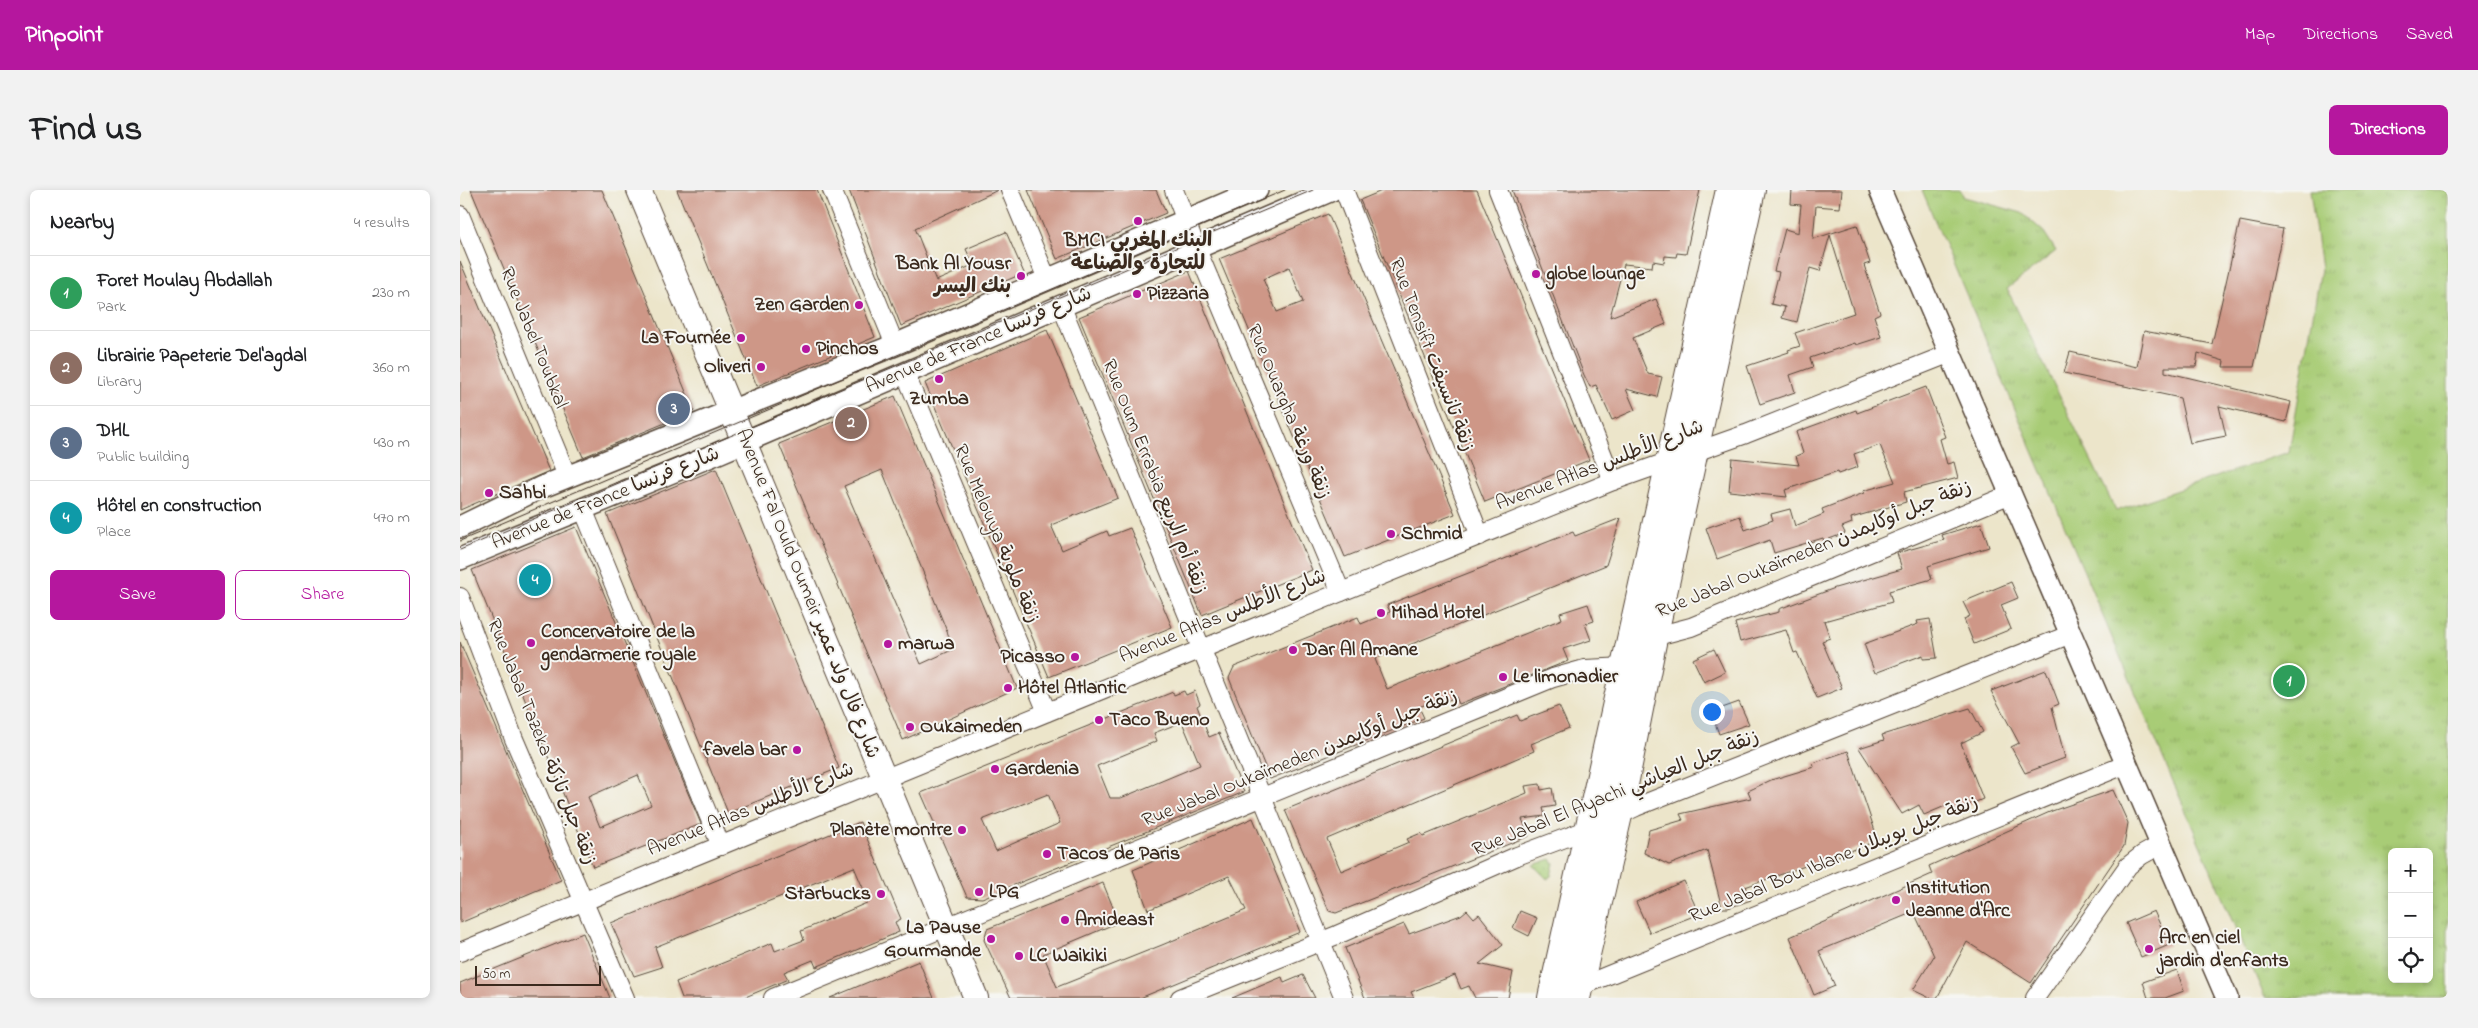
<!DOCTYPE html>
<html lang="en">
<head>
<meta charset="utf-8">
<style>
  :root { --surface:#fff; --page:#f2f2f2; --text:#202124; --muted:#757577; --line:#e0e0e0; --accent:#b5179e }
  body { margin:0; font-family:"Indie Flower","Playpen Sans Arabic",sans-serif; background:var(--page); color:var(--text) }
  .controls { position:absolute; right:15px; bottom:15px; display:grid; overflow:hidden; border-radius:8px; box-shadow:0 2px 8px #0003 }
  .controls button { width:45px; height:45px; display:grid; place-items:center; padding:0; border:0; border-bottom:1px solid var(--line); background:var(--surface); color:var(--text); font:25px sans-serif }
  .scale { position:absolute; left:15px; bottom:12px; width:126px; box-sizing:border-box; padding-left:5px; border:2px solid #3b2a1e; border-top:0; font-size:14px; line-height:18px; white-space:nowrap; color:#3b2a1e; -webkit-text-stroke:4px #f6f6f2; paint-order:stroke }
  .you { position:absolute; left:1251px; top:521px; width:18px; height:18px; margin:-12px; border:4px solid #fff; border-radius:50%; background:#1a73e8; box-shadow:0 0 0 8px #1a73e833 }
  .badge { display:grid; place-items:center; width:32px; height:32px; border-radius:50%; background:var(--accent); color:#fff; font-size:16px; font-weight:700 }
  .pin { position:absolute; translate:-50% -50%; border:2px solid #fff; box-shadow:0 1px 5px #0006 }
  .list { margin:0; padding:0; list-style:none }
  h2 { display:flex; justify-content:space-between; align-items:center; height:65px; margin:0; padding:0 20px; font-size:21px }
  h2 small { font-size:16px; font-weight:400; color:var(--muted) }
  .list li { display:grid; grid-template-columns:32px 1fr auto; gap:15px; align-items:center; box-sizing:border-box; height:75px; padding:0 20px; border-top:1px solid var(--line) }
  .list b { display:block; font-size:19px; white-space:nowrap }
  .list p { margin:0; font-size:16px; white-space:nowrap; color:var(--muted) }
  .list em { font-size:16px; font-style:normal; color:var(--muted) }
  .actions { display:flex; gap:10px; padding:15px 20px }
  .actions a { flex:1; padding:11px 0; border:1px solid var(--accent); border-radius:8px; text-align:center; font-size:18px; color:var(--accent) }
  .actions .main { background:var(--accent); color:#fff }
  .icon { flex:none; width:28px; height:28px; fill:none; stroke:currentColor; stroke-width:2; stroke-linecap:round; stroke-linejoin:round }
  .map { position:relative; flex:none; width:1988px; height:808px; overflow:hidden; border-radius:8px }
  header { display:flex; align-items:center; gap:30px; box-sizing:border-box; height:70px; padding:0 25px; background:var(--accent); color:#fff }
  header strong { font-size:24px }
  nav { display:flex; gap:28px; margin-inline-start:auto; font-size:18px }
  .intro { display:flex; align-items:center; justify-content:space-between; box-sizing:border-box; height:120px; padding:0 30px }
  h1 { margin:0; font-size:35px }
  .button { padding:12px 22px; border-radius:8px; background:var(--accent); color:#fff; font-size:18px; font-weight:700 }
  main { display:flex; gap:30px; padding:0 30px }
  aside { flex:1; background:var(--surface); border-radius:8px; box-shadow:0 2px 8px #0003 }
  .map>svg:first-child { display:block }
</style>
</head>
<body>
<header>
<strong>Pinpoint</strong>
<nav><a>Map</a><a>Directions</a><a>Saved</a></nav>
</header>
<div class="intro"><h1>Find us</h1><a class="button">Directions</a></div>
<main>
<aside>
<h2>Nearby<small>4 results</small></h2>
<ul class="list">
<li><span class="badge" style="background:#2e9e5b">1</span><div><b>Foret Moulay Abdallah</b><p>Park</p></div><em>230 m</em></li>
<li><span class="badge" style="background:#8d6e63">2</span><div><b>Librairie Papeterie Del'agdal</b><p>Library</p></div><em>360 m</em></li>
<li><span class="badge" style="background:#5c6f8a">3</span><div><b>DHL</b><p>Public building</p></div><em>430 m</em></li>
<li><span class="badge" style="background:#0f9aa8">4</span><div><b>Hôtel en construction</b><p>Place</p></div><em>470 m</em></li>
</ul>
<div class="actions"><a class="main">Save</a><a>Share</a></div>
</aside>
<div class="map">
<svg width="1988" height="808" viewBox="0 0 1988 808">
  <defs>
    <pattern id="grass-dots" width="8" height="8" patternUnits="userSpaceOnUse" patternTransform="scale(1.25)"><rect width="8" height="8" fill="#a8cc76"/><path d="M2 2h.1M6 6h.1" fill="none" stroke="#92af66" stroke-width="1.8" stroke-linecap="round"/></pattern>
    <pattern id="park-tufts" width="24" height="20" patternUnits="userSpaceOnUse" patternTransform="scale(1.25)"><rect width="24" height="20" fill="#a8cc76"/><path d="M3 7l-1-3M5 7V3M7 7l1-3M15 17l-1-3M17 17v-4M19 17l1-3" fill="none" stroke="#92af66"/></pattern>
  </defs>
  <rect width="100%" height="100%" fill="#f6f6f2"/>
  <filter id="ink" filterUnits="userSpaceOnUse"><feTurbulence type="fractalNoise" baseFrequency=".02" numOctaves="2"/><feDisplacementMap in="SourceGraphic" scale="10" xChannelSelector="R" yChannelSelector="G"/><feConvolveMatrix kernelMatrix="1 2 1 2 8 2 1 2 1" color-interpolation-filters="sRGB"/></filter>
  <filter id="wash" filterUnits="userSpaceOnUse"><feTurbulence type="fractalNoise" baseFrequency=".0096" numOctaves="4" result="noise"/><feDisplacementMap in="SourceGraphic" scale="20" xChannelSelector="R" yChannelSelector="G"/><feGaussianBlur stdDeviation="1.12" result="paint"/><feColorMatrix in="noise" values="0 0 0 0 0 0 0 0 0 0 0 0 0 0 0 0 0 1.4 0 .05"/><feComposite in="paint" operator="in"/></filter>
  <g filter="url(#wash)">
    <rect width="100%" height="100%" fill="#ece5ca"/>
    <path fill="url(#grass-dots)" stroke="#727b4a" d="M1091 669 1094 673 1091 686 1087 689 1073 675Z"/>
    <path fill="url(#park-tufts)" stroke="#727b4a" fill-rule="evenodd" d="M1462 0H1500L1504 7 1562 23 1584 42 1596 61 1547 99 1656 321 1829 262 1861 79 1850 0H1988V808H1805ZM1932 662H1969V789H1932Z"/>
    <g id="blocks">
      <g fill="#ce9787" fill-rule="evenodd">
        <path d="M11 0H142L234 221 123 267Z"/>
        <path d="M217 0H357L415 147 297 196Z"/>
        <path d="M389 0H538L455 38 476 91 513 75 506 59 546 42 564 83 441 136Z"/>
        <path d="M568 0H696L706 23 597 69Z"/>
        <path d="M924 0H1017L1129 270 1025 312 900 10Z"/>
        <path d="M1052 0H1240L1226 64 1217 63 1216 67 1205 66 1204 73 1193 71 1192 77 1164 74 1150 127 1196 109 1206 134 1173 148 1188 184 1202 187 1197 207 1166 199 1175 220 1152 230 1136 195 1130 197 1124 185Z"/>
        <path d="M1332 0H1382L1380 18 1356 16 1353 49 1397 35 1410 73 1404 75 1420 123 1414 126 1421 147 1396 155 1395 153 1350 168 1353 177 1330 185 1335 202 1300 214 1287 176 1329 162 1328 160 1340 156 1335 143 1394 123 1370 45 1360 81 1350 78 1337 132 1322 128 1325 117 1311 114 1319 82 1314 81 1325 39 1338 43 1341 15 1331 14Z"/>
        <path d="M868 24 995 324 885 367 759 69ZM829 77 843 112 817 122 803 89Z"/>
        <path d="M1780 31 1823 39 1794 177H1763L1764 171 1738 163 1736 177H1705V182L1831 212 1826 232 1759 216 1766 246 1730 253 1720 208 1604 183 1610 162 1677 177 1684 141 1752 154Z"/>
        <path d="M0 71 89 281 0 320Z"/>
        <path d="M729 81 852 380 742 425 619 127Z"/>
        <path d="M587 140 658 308 591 335 602 360 647 341 649 346 670 338 712 437 589 487 465 193Z"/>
        <path d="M1466 197 1485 247 1480 249 1487 274 1494 272 1498 288 1444 302 1446 312 1391 328 1392 333 1382 337 1385 343 1364 351 1363 348 1314 363 1310 350 1257 369 1246 338 1280 326 1285 340 1313 330 1311 324 1330 319 1335 336 1364 324 1362 319 1404 303 1403 301 1435 292 1420 255 1394 264 1398 277 1378 284 1377 282 1325 300 1327 307 1269 301 1272 268 1339 275 1336 266 1343 263 1336 242 1396 220 1397 223Z"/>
        <path d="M435 206 557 498 443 550 319 254ZM422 280 494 459 461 474 384 296Z"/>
        <path d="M256 279 379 578 268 623 147 324Z"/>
        <path d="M1161 328 1146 375 915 469 927 499 1102 429 1100 423 1128 414 1134 431 1125 434 1131 450 1103 459 1108 471 999 514 996 507 986 511 985 507 959 517 964 528 810 589 769 488 774 477 898 427 901 434 930 422 927 415 1113 342 1115 346Z"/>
        <path d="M1521 333 1529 357 1468 376 1472 389 1429 401 1432 412 1364 431 1370 448 1362 451 1382 498 1357 508 1337 462 1334 463 1326 440 1280 452 1275 433 1319 422V419L1375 398 1442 379 1437 363 1484 350 1482 345Z"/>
        <path d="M116 337 241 634 133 677 12 380ZM178 585 191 615 140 637 128 607Z"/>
        <path d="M1551 392 1558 408 1541 415 1551 439 1514 454 1504 429 1510 426 1503 412Z"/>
        <path d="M1470 429 1477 468 1463 469V465L1415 483 1404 454 1458 434 1457 431Z"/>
        <path d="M0 452 101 690 0 733Z"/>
        <path d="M1254 459 1265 482 1244 492 1233 469Z"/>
        <path d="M1586 480 1599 514 1592 517 1605 568 1565 583 1551 557 1559 553 1531 501Z"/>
        <path d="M724 501 726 505 735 501 740 514 737 516 749 547 759 543 784 602 522 708 507 707 461 603 713 502 714 505ZM722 532 740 575 661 608H650L637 576 697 551 694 543ZM588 604 600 633 536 661 522 630Z"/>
        <path d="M1279 512 1289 534 1259 544 1251 522Z"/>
        <path d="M1099 516 1109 538 1071 554 1074 561 867 649 881 681 949 652 947 649 961 643 963 646 1067 603 1065 596 1080 594 1081 600 1092 598 1095 616 1083 618 1085 626 1062 629 1069 646 876 723 869 721 825 620 1057 525 1060 531Z"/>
        <path d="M1510 518 1523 542 1501 553 1523 609 1492 622 1490 614 1464 625 1459 615 1442 624 1399 558 1424 550 1422 545Z"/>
        <path d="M1388 561 1418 650 1368 670V668L1285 697 1291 710 1268 718H1262L1247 660 1209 675 1184 663 1189 640 1223 630 1220 624 1291 608 1288 601 1311 590 1354 577 1353 573Z"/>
        <path d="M1653 600 1668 633 1664 656 1571 793 1507 752 1477 808H1470L1453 800 1474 766 1454 722 1359 761 1375 796 1354 805 1330 747 1472 684 1469 676 1592 621Z"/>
        <path d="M793 628 840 742 680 808H551L524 750 527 739 643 693 659 732 583 764 597 797 702 755 786 720 769 686 688 720 673 680Z"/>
        <path d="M400 632 441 729 435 732 439 742 356 777 353 770 324 782 328 789 283 808H222L216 792 312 753 315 761 344 750 341 741 409 712 394 677 195 757 202 777 174 786 151 733Z"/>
        <path d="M1224 691 1239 724 1190 743 1176 712Z"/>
        <path d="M1007 720 1014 728 1019 724 1043 755 1019 774 1053 782 1048 808H1015L1009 796 1001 799 995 785 951 802 954 808H905L885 758 944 734 949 744 1001 725Z"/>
        <path d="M1060 721 1077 728 1069 746 1053 738Z"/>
        <path d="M1694 721 1709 755 1681 767 1666 733Z"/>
        <path d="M123 743 150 808H0V793Z"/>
        <path d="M459 771 474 808H370Z"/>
        <path d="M1717 780 1724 801 1705 808H1688L1683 792Z"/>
        <path d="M843 785 855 808H772L822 787 824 793Z"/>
      </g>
    </g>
  </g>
  <g filter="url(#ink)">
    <use href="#blocks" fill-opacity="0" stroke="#564638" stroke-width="1"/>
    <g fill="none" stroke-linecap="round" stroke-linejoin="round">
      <defs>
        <g id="minor">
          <path d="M372 0 435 155"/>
          <path d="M550 0 587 89"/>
          <path d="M714 0 736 57 881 402"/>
          <path d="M884 0 1020 346"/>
          <path d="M1038 0 1153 291"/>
          <path d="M0 25 107 286"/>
          <path d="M601 115 884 808"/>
          <path d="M445 183 587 522"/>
          <path d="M123 319 261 656"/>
          <path d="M0 407 54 549 165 808"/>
          <path d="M1185 449 1231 437 1551 304"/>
          <path d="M0 762 1153 291 1286 244 1491 163"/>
          <path d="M1111 797 1129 793 1667 574"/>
          <path d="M313 808 1093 488 1125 479 1166 477"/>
          <path d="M720 808 877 745 1057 666 1129 639 1176 617 1611 444"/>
          <path d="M1575 808 1668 676 1682 665 1702 654"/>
        </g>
        <g id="tertiary">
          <path d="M1420 0 1767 808"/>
          <path d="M0 337 82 297 435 155 797 0"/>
          <path d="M0 369 256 264 872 0"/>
        </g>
        <path id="secondary" d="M179 0 516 808"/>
        <g id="primary">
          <path d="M1092 808 1270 0"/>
          <path d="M1116 808 1158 625 1193 448 1291 0"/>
        </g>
      </defs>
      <use href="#minor" stroke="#564638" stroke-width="20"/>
      <use href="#tertiary" stroke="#564638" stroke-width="24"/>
      <use href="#secondary" stroke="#564638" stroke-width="26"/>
      <use href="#primary" stroke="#564638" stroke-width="30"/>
      <use href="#minor" stroke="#fff" stroke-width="18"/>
      <use href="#tertiary" stroke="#fff" stroke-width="21"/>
      <use href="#secondary" stroke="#fff" stroke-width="24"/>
      <use href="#primary" stroke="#fff" stroke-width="28"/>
      <g stroke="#3b2a1e" stroke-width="1">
        <path d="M0 351 825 0"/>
        <path d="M0 360 853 0"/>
      </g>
    </g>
  </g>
  <g fill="#b5179e" stroke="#f6f6f2" stroke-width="2">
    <circle cx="678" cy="31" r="5"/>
    <circle cx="1076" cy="84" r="5"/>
    <circle cx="561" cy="86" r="5"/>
    <circle cx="677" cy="104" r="5"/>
    <circle cx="399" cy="115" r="5"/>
    <circle cx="281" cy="148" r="5"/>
    <circle cx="346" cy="159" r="5"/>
    <circle cx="301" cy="177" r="5"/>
    <circle cx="479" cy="189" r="5"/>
    <circle cx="29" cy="303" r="5"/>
    <circle cx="931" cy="344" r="5"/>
    <circle cx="921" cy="423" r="5"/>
    <circle cx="71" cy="453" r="5"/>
    <circle cx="428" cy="454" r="5"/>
    <circle cx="833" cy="460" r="5"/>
    <circle cx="615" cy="467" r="5"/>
    <circle cx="1043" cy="487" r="5"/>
    <circle cx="548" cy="498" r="5"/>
    <circle cx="639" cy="530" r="5"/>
    <circle cx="450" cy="537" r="5"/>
    <circle cx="337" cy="560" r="5"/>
    <circle cx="535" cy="579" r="5"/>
    <circle cx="502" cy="640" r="5"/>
    <circle cx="587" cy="664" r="5"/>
    <circle cx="519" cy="702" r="5"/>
    <circle cx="421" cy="704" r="5"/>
    <circle cx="1436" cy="710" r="5"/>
    <circle cx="605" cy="730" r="5"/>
    <circle cx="531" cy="749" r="5"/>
    <circle cx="1689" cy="759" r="5"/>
    <circle cx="559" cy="766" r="5"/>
  </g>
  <g text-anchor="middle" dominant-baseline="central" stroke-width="4" stroke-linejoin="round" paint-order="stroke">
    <g font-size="20" font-weight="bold" fill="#3b2a1e" stroke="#f6f6f2" text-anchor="start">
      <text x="678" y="51" text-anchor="middle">BMCI البنك المغربي<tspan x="678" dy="23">للتجارة والصناعة</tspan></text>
      <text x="551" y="74" text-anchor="end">Bank Al Yousr<tspan x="551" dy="23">بنك اليسر</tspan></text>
      <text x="1086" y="84">globe lounge</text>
      <text x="687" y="104">Pizzaria</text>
      <text x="389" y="115" text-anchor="end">Zen Garden</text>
      <text x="271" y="148" text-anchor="end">La Fournée</text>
      <text x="356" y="159">Pinchos</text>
      <text x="291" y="177" text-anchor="end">Oliveri</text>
      <text x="479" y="209" text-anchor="middle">Zumba</text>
      <text x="39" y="303">Sahbi</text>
      <text x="941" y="344">Schmid</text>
      <text x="931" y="423">Mihad Hotel</text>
      <text x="81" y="442">Concervatoire de la<tspan x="81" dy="23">gendarmerie royale</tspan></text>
      <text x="438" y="454">marwa</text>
      <text x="843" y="460">Dar Al Amane</text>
      <text x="605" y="467" text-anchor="end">Picasso</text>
      <text x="1053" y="487">Le limonadier</text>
      <text x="558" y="498">Hôtel Atlantic</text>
      <text x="649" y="530">Taco Bueno</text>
      <text x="460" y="537">Oukaimeden</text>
      <text x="327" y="560" text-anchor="end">favela bar</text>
      <text x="545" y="579">Gardenia</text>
      <text x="492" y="640" text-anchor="end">Planète montre</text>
      <text x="597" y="664">Tacos de Paris</text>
      <text x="1446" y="698">Institution<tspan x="1446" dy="23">Jeanne d'Arc</tspan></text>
      <text x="529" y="702">LPG</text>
      <text x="411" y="704" text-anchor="end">Starbucks</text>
      <text x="615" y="730">Amideast</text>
      <text x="521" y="738" text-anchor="end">La Pause<tspan x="521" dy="23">Gourmande</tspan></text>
      <text x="1699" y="748">Arc en ciel<tspan x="1699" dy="23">jardin d'enfants</tspan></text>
      <text x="569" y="766">LC Waikiki</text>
    </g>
    <g font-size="20" fill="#3b2a1e" stroke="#f6f6f2">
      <text transform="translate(73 148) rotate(68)">Rue Jabel Toubkal</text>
      <text transform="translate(519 151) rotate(-23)">Avenue de France شارع فرنسا</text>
      <text transform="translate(971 165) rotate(69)">Rue Tensift زنقة تانسيفت</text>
      <text transform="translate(828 222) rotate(67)">Rue Ouargha زنقة ورغة</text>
      <text transform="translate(1140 276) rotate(-21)">Avenue Atlas شارع الأطلس</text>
      <text transform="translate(694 287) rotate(68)">Rue Oum Errabia زنقة أم الربيع</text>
      <text transform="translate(146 309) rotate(-22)">Avenue de France شارع فرنسا</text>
      <text transform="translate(536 344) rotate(67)">Rue Melouya زنقة ملوية</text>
      <text transform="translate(1354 360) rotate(-22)">Rue Jabal Oukaïmeden زنقة جبل أوكايمدن</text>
      <text transform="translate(347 404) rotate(68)">Avenue Fal Ould Oumeir شارع فال ولد عمير</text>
      <text transform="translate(763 427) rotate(-22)">Avenue Atlas شارع الأطلس</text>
      <text transform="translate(81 552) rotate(68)">Rue Jabal Tazeka زنقة جبل تازكة</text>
      <text transform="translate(840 569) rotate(-22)">Rue Jabal Oukaïmeden زنقة جبل أوكايمدن</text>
      <text transform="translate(1156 604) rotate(-22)">Rue Jabal El Ayachi زنقة جبل العياشي</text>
      <text transform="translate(291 620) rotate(-22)">Avenue Atlas شارع الأطلس</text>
      <text transform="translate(1374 670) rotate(-22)">Rue Jabal Bou Iblane زنقة جبل بويبلان</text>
    </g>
  </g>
</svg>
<div class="controls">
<button>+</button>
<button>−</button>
<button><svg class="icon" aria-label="locate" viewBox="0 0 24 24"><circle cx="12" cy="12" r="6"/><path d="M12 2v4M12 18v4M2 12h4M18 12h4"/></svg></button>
</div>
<div class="scale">50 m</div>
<div class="you"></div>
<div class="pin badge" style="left:1829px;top:491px;background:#2e9e5b">1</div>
<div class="pin badge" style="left:391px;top:233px;background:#8d6e63">2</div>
<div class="pin badge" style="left:214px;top:219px;background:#5c6f8a">3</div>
<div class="pin badge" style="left:75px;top:390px;background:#0f9aa8">4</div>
</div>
</main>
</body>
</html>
